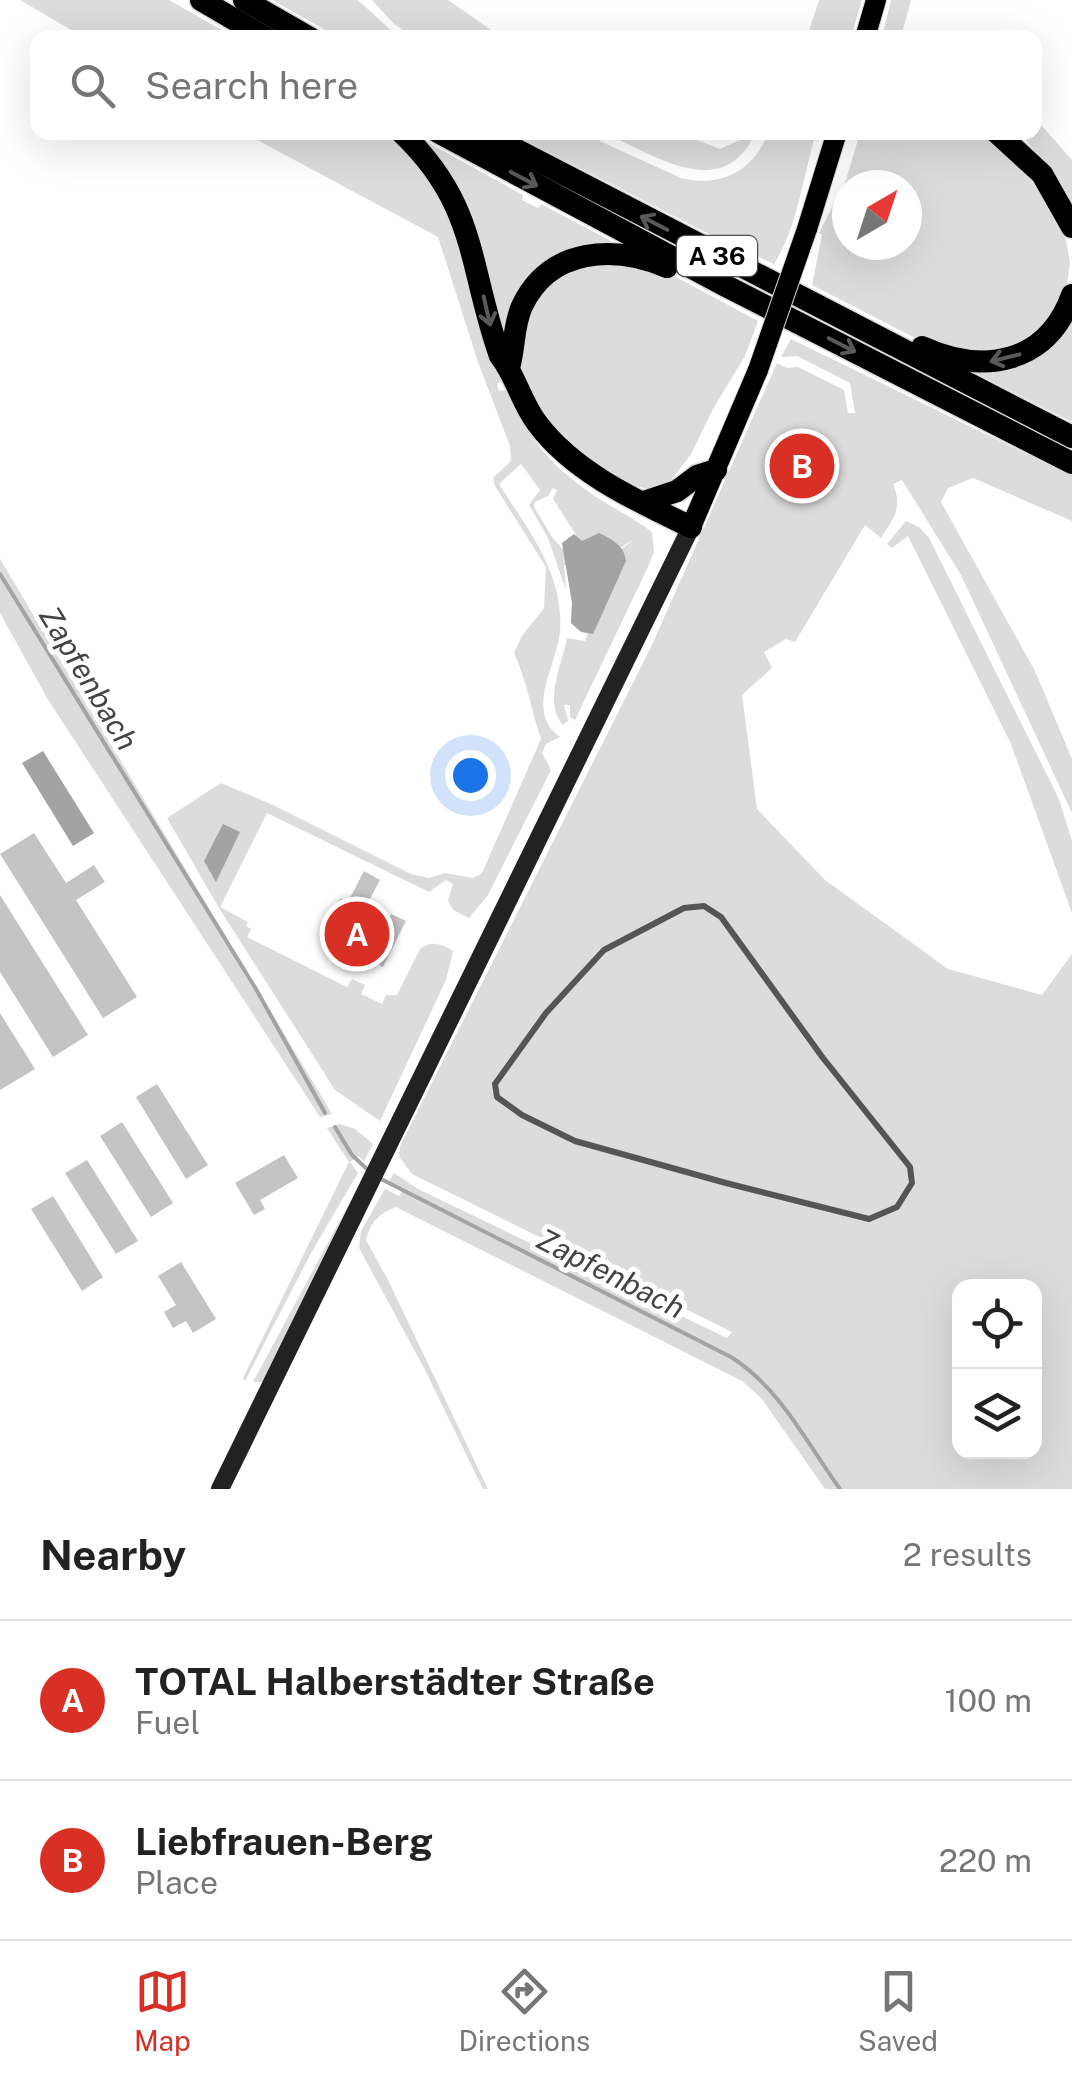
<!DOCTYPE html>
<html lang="en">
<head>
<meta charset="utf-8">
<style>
  :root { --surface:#fff; --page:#f6f6f6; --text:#222; --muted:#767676; --line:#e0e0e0; --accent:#d93025 }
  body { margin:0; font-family:"Public Sans",sans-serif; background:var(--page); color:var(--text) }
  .controls { position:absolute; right:30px; bottom:30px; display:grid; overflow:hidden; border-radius:20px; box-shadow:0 10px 40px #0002 }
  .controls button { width:90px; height:90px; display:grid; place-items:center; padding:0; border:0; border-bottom:2px solid var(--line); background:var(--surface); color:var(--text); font:50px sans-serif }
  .compass { position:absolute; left:832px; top:170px; width:90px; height:90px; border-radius:50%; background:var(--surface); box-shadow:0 10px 40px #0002; rotate:39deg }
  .you { position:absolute; left:470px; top:775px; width:35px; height:35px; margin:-25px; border:8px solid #fff; border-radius:50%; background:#1a73e8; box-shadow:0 0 0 15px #1a73e833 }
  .badge { display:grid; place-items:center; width:65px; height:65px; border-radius:50%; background:var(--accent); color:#fff; font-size:32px; font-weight:700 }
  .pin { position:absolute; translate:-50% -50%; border:5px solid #fff; box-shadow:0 2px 10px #0006 }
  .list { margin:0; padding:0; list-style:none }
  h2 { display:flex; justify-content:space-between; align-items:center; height:130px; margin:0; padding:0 40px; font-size:42px }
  h2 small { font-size:32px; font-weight:400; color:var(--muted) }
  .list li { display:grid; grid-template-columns:65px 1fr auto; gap:30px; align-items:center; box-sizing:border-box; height:160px; padding:0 40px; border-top:2px solid var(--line) }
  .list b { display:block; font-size:38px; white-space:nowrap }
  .list p { margin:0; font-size:32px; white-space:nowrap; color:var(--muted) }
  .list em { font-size:32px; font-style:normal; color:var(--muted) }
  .icon { flex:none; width:55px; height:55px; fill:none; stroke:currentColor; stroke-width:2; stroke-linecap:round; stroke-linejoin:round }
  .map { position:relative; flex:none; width:1072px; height:1489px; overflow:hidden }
  .search { position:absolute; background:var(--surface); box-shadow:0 10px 40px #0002; left:30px; right:30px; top:30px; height:110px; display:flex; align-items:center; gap:25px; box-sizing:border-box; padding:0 35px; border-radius:20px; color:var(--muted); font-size:38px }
  .sheet { height:450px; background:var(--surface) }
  nav { display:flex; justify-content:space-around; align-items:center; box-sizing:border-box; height:140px; border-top:2px solid var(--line); background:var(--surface); font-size:28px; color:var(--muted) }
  nav a { display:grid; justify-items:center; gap:5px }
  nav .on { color:var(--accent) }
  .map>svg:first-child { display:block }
</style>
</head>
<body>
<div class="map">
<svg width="1072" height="1489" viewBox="0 0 1072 1489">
  <rect width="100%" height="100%" fill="#fff"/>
  <g fill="#dcdcdc" fill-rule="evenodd">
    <path d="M20 0H169L234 37H83Z"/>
    <path d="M272 0H358L398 37H338Z"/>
    <path d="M372 0H448L501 37H414L394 24Z"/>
    <path d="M819 0H862L851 37H807Z"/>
    <path d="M891 0H911L901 37H882Z"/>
    <path d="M1035 118 1072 160V206L1050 168 1020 133 1034 132Z"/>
    <path d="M244 133H389C465 193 473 295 502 381L497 384 499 391 507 390C522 430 550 465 585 489 606 505 631 516 652 532L654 552 647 569 575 720 570 717V705H564L570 728 568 721 563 725C543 703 562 664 567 638L585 641 592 620 588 617 581 626V632L571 623 573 588 568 565H564L566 590 548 538 529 505 540 490 521 464 499 484C528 530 564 573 560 631 557 666 524 711 560 737L546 744 542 753 551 770 488 895 469 918 453 910 448 901 453 884 446 880 429 892 267 813 220 907 248 922 246 926 251 929 247 937 347 987 352 979 365 985 361 994 382 1004 386 995H397L420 949C432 940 441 944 453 951L446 980 380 1121 335 1090 219 908 167 818 221 783 273 805 411 874 429 878 445 873 473 878 482 873 541 739C531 710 527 681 514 653L522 636 544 608 546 567 495 486 493 478 511 461 510 446 478 362 438 237ZM553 488 557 490 553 499 583 546 580 556 594 577 607 557 634 539C616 554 596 565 596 591L586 565 580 558 569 556 552 537 534 507 535 502 548 496Z"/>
    <path d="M511 133H582L681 178C720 188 754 171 768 133H816C803 176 798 226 774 264L705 232Z"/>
    <path d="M605 133H679L720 149 755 133C724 204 654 155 605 133Z"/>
    <path d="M860 133H977L993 142 1021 167 1050 207 1066 240 1070 263 1066 293 1038 336 985 356 921 341 812 285 822 235 819 233 846 180ZM847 185H907V245H847Z"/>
    <path d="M420 138 523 195 522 200 538 208 541 204 613 242 612 245 564 254 506 345Z"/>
    <path d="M579 262 644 265 674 276 758 321 745 356 713 409 691 454 672 479 671 486C660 488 651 490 640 487 594 473 527 412 521 362 519 349 522 328 525 316 531 291 560 277 579 262Z"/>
    <path d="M1072 313V422L973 372 974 369Z"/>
    <path d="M791 339 1072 476V521L973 478 948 488 941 502 1035 671 1072 759V813L961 575 902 480 893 484C903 508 894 517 881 538L865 525 795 642 786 639 764 652 772 668 742 695 757 809 825 880 948 969 1042 995 1072 954V1489H825L762 1399 742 1381 396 1207C378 1214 371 1222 366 1240L387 1278 488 1489H483L424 1368 359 1248 361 1231 385 1189 399 1196 403 1191 388 1183 394 1173 418 1189 727 1338 732 1332 412 1174 399 1157 400 1146 651 647 777 363 787 368 798 367 844 390 848 413H855L850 383 797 356 781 357ZM960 1286H1034V1452H960Z"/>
    <path d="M906 521 919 527 929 538 1059 799 1072 841V913L1011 744 908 536 892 548 887 544Z"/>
    <path d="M0 559 332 1114 320 1117 47 698 0 613Z"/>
    <path d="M340 1124 355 1129 373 1144 364 1161 358 1156 350 1162 358 1173 311 1253 245 1381 243 1378 349 1162 327 1128Z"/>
    <path d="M353 1196 265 1382H253Z"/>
  </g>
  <g fill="#a3a3a3">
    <path d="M599 533C613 540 624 545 626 561L593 634 581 632 571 623 572 603 562 543 574 534 582 541Z"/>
    <path d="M43 751 94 833 73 846 22 763Z"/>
    <path d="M223 824 240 832 216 882 204 861Z"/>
  </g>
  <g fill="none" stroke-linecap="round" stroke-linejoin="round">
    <g stroke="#a3a3a3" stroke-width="4">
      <path d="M0 574 256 989 325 1113"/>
      <path d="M335 1127 352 1155 370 1172"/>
      <path d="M377 1177 731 1357C781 1389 806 1442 840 1489"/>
    </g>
  </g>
  <g fill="#c4c4c4">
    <path d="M34 833 66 883 94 865 105 882 76 900 137 997 103 1018 0 854Z"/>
    <path d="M364 871 380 880 364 910 388 922 391 914 406 921 383 967 322 935 341 898 348 902Z"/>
    <path d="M0 895 88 1035 53 1057 0 972Z"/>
    <path d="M0 1013 35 1069 0 1090Z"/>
    <path d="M157 1084 208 1165 186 1179 136 1097Z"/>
    <path d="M122 1122 173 1203 151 1217 100 1136Z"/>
    <path d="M284 1155 298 1178 260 1200 265 1209 254 1215 235 1183Z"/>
    <path d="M87 1160 138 1241 116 1254 65 1173Z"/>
    <path d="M53 1196 103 1277 82 1291 31 1209Z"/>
    <path d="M181 1262 216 1319 193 1333 186 1321 173 1328 164 1312 176 1305 158 1276Z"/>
  </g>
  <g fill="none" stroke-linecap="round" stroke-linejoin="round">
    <defs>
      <g id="primary">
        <path d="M865 38 876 0"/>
        <path d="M807 229 837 132"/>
        <path d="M691 527 758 370"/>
      </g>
      <g id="highway">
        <path d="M201 0 266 38"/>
        <path d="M244 0 310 38"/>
        <path d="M401 132C478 205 468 266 500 356 516 376 521 402 537 423 573 472 637 501 691 527"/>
        <path d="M438 132 724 285 1072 463"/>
        <path d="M482 132 1072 437"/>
        <path d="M996 132 1042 174 1072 227"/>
        <path d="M922 347C984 375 1047 364 1072 295"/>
        <path d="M509 368C515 347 513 326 522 306 550 247 615 245 667 267"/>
        <path d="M644 502 677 491 697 476 716 470"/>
      </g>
    </defs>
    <use href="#primary" stroke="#dbdbdb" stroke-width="22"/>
    <use href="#highway" stroke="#dbdbdb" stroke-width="25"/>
    <path stroke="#555" stroke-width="6" d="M704 906 721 917 823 1058 910 1167 912 1183 897 1207 869 1219 726 1183 575 1141 522 1115 497 1097 495 1084 546 1013 604 950 684 908Z"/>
    <path stroke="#222" stroke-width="18" d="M220 1489 691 527"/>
    <use href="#primary" stroke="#000" stroke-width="20"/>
    <use href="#highway" stroke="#000" stroke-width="22"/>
    <defs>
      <path id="primary-bridge" d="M758 370 807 229"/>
    </defs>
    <use href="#primary-bridge" stroke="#dbdbdb" stroke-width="22" stroke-linecap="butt"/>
    <use href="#primary-bridge" stroke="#000" stroke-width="20"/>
  </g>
  <defs><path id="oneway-shaft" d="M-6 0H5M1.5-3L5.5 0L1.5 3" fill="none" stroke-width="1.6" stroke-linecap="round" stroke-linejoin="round" transform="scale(2.5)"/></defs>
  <g stroke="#595959">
    <use href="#oneway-shaft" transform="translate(524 179) rotate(28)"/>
    <use href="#oneway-shaft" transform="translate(654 223) rotate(-153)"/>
    <use href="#oneway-shaft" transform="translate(487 311) rotate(77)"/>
    <use href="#oneway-shaft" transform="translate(842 345) rotate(27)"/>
    <use href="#oneway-shaft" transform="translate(1005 358) rotate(166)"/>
  </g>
  <g text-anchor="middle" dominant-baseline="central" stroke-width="10" stroke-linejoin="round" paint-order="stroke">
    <rect fill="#fff" stroke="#4c4c4c" stroke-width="2.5" x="677" y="236" width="80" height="40" rx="8"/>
    <g font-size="25" font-weight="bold" fill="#000">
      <text x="717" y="256">A 36</text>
    </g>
    <g font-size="30" font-style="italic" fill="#444" stroke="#fff">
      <text transform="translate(89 678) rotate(59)">Zapfenbach</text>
      <text transform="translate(611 1273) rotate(27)">Zapfenbach</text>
    </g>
  </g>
</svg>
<div class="controls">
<button><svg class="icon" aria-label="locate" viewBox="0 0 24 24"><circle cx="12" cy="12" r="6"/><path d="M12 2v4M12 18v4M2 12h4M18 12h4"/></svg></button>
<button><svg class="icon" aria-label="layers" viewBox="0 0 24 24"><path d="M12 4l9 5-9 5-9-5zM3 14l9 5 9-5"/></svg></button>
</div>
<svg class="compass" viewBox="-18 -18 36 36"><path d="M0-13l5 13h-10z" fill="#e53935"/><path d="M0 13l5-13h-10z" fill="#767676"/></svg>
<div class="you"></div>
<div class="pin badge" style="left:357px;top:934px">A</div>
<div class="pin badge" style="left:802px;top:466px">B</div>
<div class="search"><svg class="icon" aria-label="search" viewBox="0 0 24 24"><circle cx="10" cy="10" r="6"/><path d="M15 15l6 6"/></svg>Search here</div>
</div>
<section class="sheet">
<h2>Nearby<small>2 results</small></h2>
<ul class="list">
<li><span class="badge">A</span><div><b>TOTAL Halberstädter Straße</b><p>Fuel</p></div><em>100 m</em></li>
<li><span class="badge">B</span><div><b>Liebfrauen-Berg</b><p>Place</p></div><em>220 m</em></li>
</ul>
</section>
<nav>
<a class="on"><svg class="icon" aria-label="map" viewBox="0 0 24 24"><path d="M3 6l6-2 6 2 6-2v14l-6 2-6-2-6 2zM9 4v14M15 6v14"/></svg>Map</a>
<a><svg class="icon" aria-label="directions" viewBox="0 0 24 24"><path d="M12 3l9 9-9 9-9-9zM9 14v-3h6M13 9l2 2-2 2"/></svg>Directions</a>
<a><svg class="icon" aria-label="saved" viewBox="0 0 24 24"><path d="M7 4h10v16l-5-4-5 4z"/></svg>Saved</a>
</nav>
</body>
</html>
